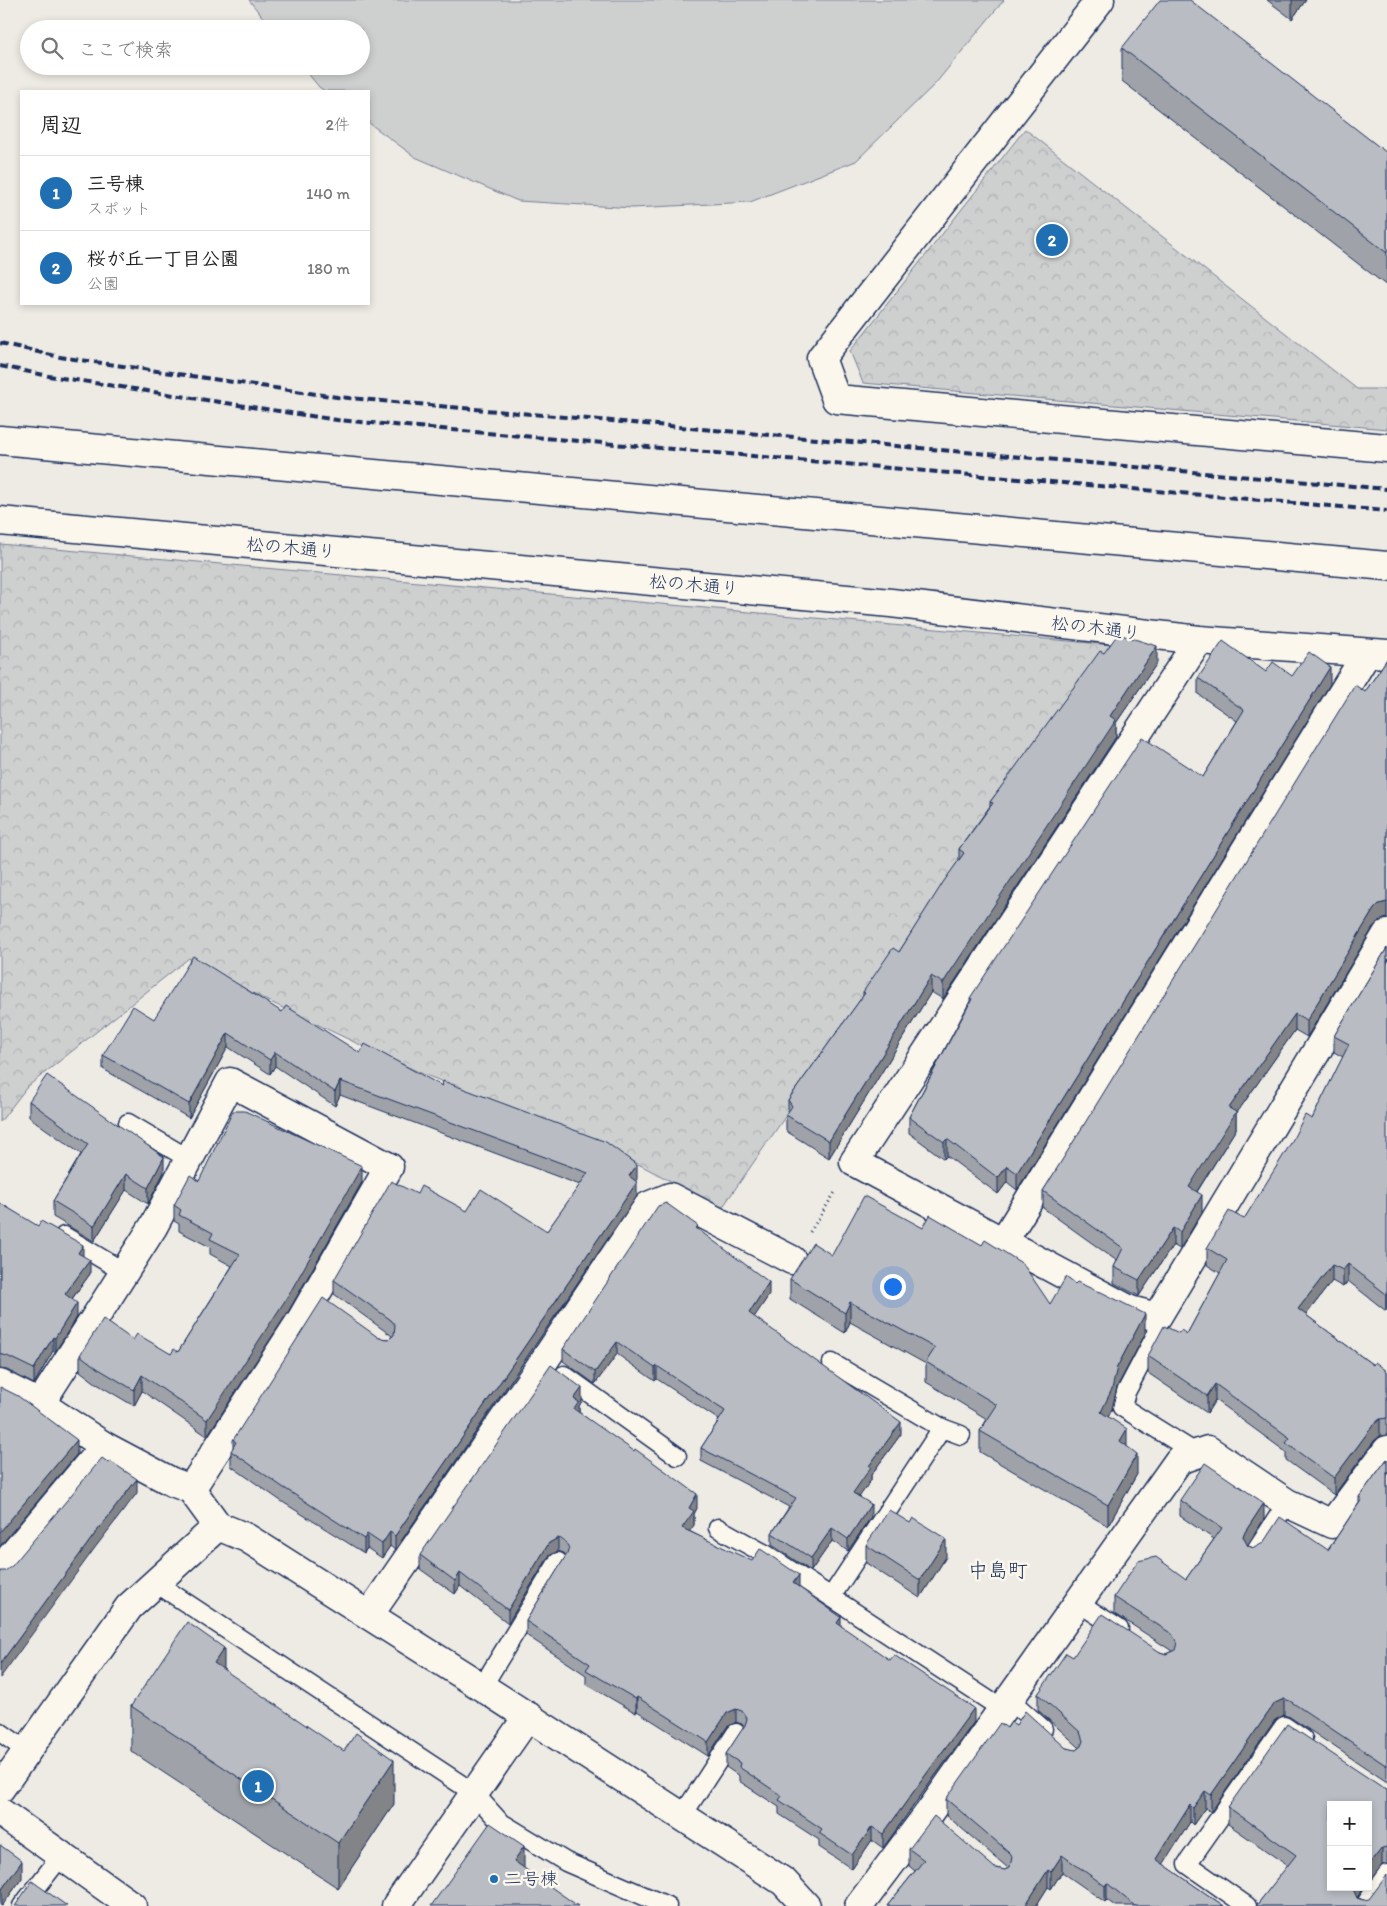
<!DOCTYPE html>
<html lang="ja">
<head>
<meta charset="utf-8">
<style>
  :root { --surface:#fff; --page:#f2f2f2; --text:#222; --muted:#767676; --line:#e0e0e0; --accent:#1f6fb2 }
  body { margin:0; font-family:Itim,"Klee One",sans-serif; background:var(--page); color:var(--text) }
  .controls { position:absolute; right:15px; bottom:15px; display:grid; overflow:hidden; border-radius:0px; box-shadow:0 2px 8px #0003 }
  .controls button { width:45px; height:45px; display:grid; place-items:center; padding:0; border:0; border-bottom:1px solid var(--line); background:var(--surface); color:var(--text); font:25px sans-serif }
  .you { position:absolute; left:892px; top:1286px; width:18px; height:18px; margin:-12px; border:4px solid #fff; border-radius:50%; background:#1a73e8; box-shadow:0 0 0 8px #1a73e833 }
  .badge { display:grid; place-items:center; width:32px; height:32px; border-radius:50%; background:var(--accent); color:#fff; font-size:16px; font-weight:700 }
  .pin { position:absolute; translate:-50% -50%; border:2px solid #fff; box-shadow:0 1px 5px #0006 }
  .list { margin:0; padding:0; list-style:none }
  h2 { display:flex; justify-content:space-between; align-items:center; height:65px; margin:0; padding:0 20px; font-size:21px }
  h2 small { font-size:16px; font-weight:400; color:var(--muted) }
  .list li { display:grid; grid-template-columns:32px 1fr auto; gap:15px; align-items:center; box-sizing:border-box; height:75px; padding:0 20px; border-top:1px solid var(--line) }
  .list b { display:block; font-size:19px; white-space:nowrap }
  .list p { margin:0; font-size:16px; white-space:nowrap; color:var(--muted) }
  .list em { font-size:16px; font-style:normal; color:var(--muted) }
  .icon { flex:none; width:28px; height:28px; fill:none; stroke:currentColor; stroke-width:2; stroke-linecap:round; stroke-linejoin:round }
  .map { position:relative; flex:none; width:1387px; height:1906px; overflow:hidden }
  .search { position:absolute; background:var(--surface); box-shadow:0 2px 8px #0003; left:20px; top:20px; width:350px; height:55px; display:flex; align-items:center; gap:12px; box-sizing:border-box; padding:0 18px; border-radius:28px; color:var(--muted); font-size:19px }
  .panel { position:absolute; background:var(--surface); box-shadow:0 2px 8px #0003; left:20px; top:90px; width:350px; height:215px; border-radius:0px }
  .map>svg:first-child { display:block }
</style>
</head>
<body>
<div class="map">
<svg width="1387" height="1906" viewBox="0 0 1387 1906">
  <defs>
    <pattern id="forest-crowns" width="20" height="18" patternUnits="userSpaceOnUse" patternTransform="scale(1.25)"><rect width="20" height="18" fill="#cecfcf"/><path d="M2 6a3 3 0 1 1 6 0M12 15a3 3 0 1 1 6 0" fill="none" stroke="#b0b2b4"/></pattern>
  </defs>
  <rect width="100%" height="100%" fill="#eeebe4"/>
  <filter id="ink" filterUnits="userSpaceOnUse"><feTurbulence type="fractalNoise" baseFrequency=".02" numOctaves="2"/><feDisplacementMap in="SourceGraphic" scale="10" xChannelSelector="R" yChannelSelector="G"/><feConvolveMatrix kernelMatrix="1 2 1 2 8 2 1 2 1" color-interpolation-filters="sRGB"/></filter>
  <g filter="url(#ink)">
    <path fill="#cecfcf" stroke="#747f96" d="M249 0H1004L935 84 856 161 750 202 633 208 518 201 415 157 369 123V91H325L319 87 302 66H361V29H272Z"/>
    <g fill="url(#forest-crowns)" stroke="#747f96">
      <path d="M1025 129 1357 389H1387V429L863 383 850 351Z"/>
      <path d="M0 544 1112 645 722 1208 598 1143 423 1074 352 1041 260 997 189 958 27 1087 0 1122Z"/>
    </g>
    <g fill="none" stroke-linecap="round" stroke-linejoin="round">
      <defs>
        <g id="service">
          <path d="M128 1123 189 1159"/>
          <path d="M64 1236 124 1272"/>
          <path d="M1157 1317 1156 1335 1126 1392 1122 1407 1197 1454"/>
          <path d="M832 1363 942 1428 961 1435"/>
          <path d="M564 1375 677 1456"/>
          <path d="M718 1528 767 1555 1002 1709"/>
          <path d="M1254 1554 1287 1503"/>
          <path d="M156 1583 474 1793 500 1822 566 1862 667 1906"/>
          <path d="M831 1597 942 1428"/>
          <path d="M1079 1603 1119 1629"/>
          <path d="M482 1687 558 1562"/>
          <path d="M1009 1699 1043 1729"/>
          <path d="M0 1732 27 1751"/>
          <path d="M682 1816 736 1733"/>
          <path d="M22 1906 61 1856"/>
          <path d="M1247 1906 1187 1864 1284 1726 1303 1739"/>
          <path d="M1364 1906 1387 1874"/>
        </g>
        <g id="minor">
          <path d="M1100 0 821 358 836 399 1387 448"/>
          <path d="M0 440 1387 566"/>
          <path d="M0 521 891 603 1199 640 1387 654"/>
          <path d="M1199 640 854 1162 1130 1310 1157 1317 1387 934"/>
          <path d="M1003 1242 1367 653"/>
          <path d="M0 1384 40 1404 104 1446 172 1482 191 1489 218 1526 247 1538 482 1687 784 1882 806 1906"/>
          <path d="M40 1404 153 1227 230 1082 389 1167 301 1320 191 1489"/>
          <path d="M0 1570 104 1446"/>
          <path d="M369 1615 544 1361 648 1206 670 1197 792 1260"/>
          <path d="M0 1789 129 1607 218 1526"/>
          <path d="M0 1812 132 1906"/>
          <path d="M396 1906 528 1716"/>
          <path d="M859 1906 928 1814 1179 1460 1208 1450 1287 1503 1332 1524 1387 1450"/>
        </g>
      </defs>
      <use href="#service" stroke="#1b2f5e" stroke-width="21"/>
      <use href="#minor" stroke="#1b2f5e" stroke-width="31"/>
      <path stroke="#1b2f5e" stroke-width="3" stroke-dasharray="1 4" stroke-linecap="butt" d="M810 1232 836 1191"/>
      <use href="#service" stroke="#fbf7ec" stroke-width="18"/>
      <use href="#minor" stroke="#fbf7ec" stroke-width="28"/>
      <g stroke="#1b2f5e" stroke-width="4" stroke-dasharray="8 4" stroke-linecap="butt">
        <path d="M0 343 60 357 337 397 1387 489"/>
        <path d="M0 366 49 376 337 420 1387 511"/>
      </g>
    </g>
    <g fill="#9fa2a8" stroke="#1b2f5e">
      <path d="M1267 0H1306L1292 19Z"/>
      <path d="M1122 48 1387 153V286L1122 81Z"/>
      <path d="M1104 653 1157 663 1116 723V737L943 999 931 992 829 1158 786 1131V1115L788 1112V1100L863 996V992L899 952 959 860V849L990 806V802Z"/>
      <path d="M1387 659V918L1379 921 1374 926 1307 1037 1295 1030 1236 1114V1129L1197 1192 1202 1212 1180 1249 1173 1245 1139 1296 1114 1283V1267L1117 1261 1043 1208V1191L1365 692Z"/>
      <path d="M1266 672 1330 684 1017 1190 1007 1182 998 1194 947 1156 944 1159 909 1133V1117L970 1001V998L1203 777 1237 721 1198 694V678Z"/>
      <path d="M1387 948 1386 1311 1348 1281 1343 1287 1332 1281 1306 1315 1373 1365 1387 1371V1435L1380 1436 1374 1441 1334 1495 1286 1460V1452L1215 1400 1207 1413 1148 1373V1356L1179 1333 1187 1334 1220 1273 1207 1265V1248L1244 1219 1312 1119 1343 1057 1334 1052V1036Z"/>
      <path d="M282 1012 360 1053 442 1086 637 1179 635 1181 637 1196 395 1550 390 1546 382 1558 367 1548 364 1553 281 1501 231 1466V1451L233 1449V1440L379 1338 389 1339 392 1336 334 1294V1280L417 1194 467 1211 547 1231 580 1185 340 1095 335 1106 275 1066 270 1074 228 1047 189 1118 103 1069V1055L154 1019Z"/>
      <path d="M29 1101 164 1172 148 1204 126 1190 94 1241 53 1217V1201L81 1154 29 1117Z"/>
      <path d="M199 1181 362 1182 288 1312 207 1436 142 1391 134 1406 97 1384 80 1371V1355L133 1340 171 1354 178 1352 232 1266 210 1254V1247L179 1231V1224L174 1221V1205Z"/>
      <path d="M0 1203 83 1256 90 1274 72 1299 77 1317 55 1352 53 1351 34 1384 7 1370 0 1369Z"/>
      <path d="M698 1229 769 1295 754 1317 901 1434 871 1475V1480L859 1497 871 1517 848 1551 832 1541 811 1571 772 1545V1533L789 1507 701 1461V1448L719 1420 657 1379 655 1381 617 1354 595 1384 563 1361V1349Z"/>
      <path d="M832 1255 1050 1304 1145 1334 1117 1387 1112 1409 1108 1417 1127 1446 1137 1474 1108 1526 980 1452V1431L987 1419 926 1382V1364L850 1322 845 1333 790 1299V1279Z"/>
      <path d="M582 1401 579 1406V1412L697 1508 694 1514V1525L689 1531 799 1587 841 1627 974 1722 883 1848 872 1840 852 1869 819 1847V1840L779 1814V1807L739 1781V1776L726 1767V1754L744 1727 742 1724 736 1722 727 1727 708 1756 637 1711 636 1713 586 1684V1675L526 1635V1621L566 1556 564 1553 558 1551 549 1556 508 1623 460 1586 455 1594 420 1569V1555Z"/>
      <path d="M1387 1459V1782L1290 1717 1284 1715 1275 1720 1211 1812 1205 1808 1193 1825 1190 1822 1163 1864 1224 1906H1115L1107 1900 1105 1902 1062 1872 1051 1889 1048 1887 1036 1906H887L915 1871 909 1866V1849L1005 1870 1008 1868 946 1815V1799L1007 1728 1016 1725 1066 1748 1076 1750 1079 1747 1038 1710V1694L1073 1657 1160 1652 1166 1654 1172 1651 1114 1613V1597L1186 1579 1214 1539 1180 1516V1500L1264 1519 1247 1545 1248 1546 1254 1548 1328 1550 1359 1503V1497Z"/>
      <path d="M866 1545 946 1557 920 1598 866 1563Z"/>
      <path d="M224 1670 394 1804 338 1888 131 1751V1706Z"/>
      <path d="M1382 1787 1387 1789V1864L1382 1865 1331 1887H1365L1357 1897 1363 1900 1387 1906H1256L1288 1866 1228 1824V1807Z"/>
      <path d="M0 1845 22 1878 2 1906 0 1905Z"/>
    </g>
    <g fill="#828488" stroke="#1b2f5e">
      <path d="M1292 0H1306L1292 19Z"/>
      <path d="M1157 646V663L1116 723V737L943 999V983L1110 716Z"/>
      <path d="M1330 667V684L1017 1190V1173Z"/>
      <path d="M1387 902V918L1379 921 1374 926 1307 1037V1020L1374 909 1379 904Z"/>
      <path d="M931 976V992L829 1158V1141Z"/>
      <path d="M1295 1014V1030L1236 1114V1129L1189 1204V1187L1229 1108Z"/>
      <path d="M228 1033V1047L189 1118V1104Z"/>
      <path d="M275 1052V1066L270 1074V1060Z"/>
      <path d="M340 1081V1095L335 1106V1092Z"/>
      <path d="M947 1139V1156L944 1159V1142Z"/>
      <path d="M164 1157V1172L148 1204V1188Z"/>
      <path d="M637 1165V1179L629 1190V1176Z"/>
      <path d="M362 1166V1182L288 1312 207 1436V1420Z"/>
      <path d="M1007 1166V1182L998 1194V1178Z"/>
      <path d="M126 1174V1190L94 1241V1226Z"/>
      <path d="M637 1182V1196L395 1550V1536Z"/>
      <path d="M1202 1195V1212L1180 1249V1232Z"/>
      <path d="M1173 1228V1245L1139 1296V1280Z"/>
      <path d="M83 1245V1259L78 1253Z"/>
      <path d="M90 1260V1274L65 1308V1294Z"/>
      <path d="M1348 1264V1281L1343 1287V1270Z"/>
      <path d="M1332 1265V1281L1298 1325V1309Z"/>
      <path d="M769 1282V1295L749 1325V1313Z"/>
      <path d="M1387 1293V1309L1386 1311V1294Z"/>
      <path d="M850 1302V1322L845 1333V1313Z"/>
      <path d="M77 1303V1317L55 1352V1338Z"/>
      <path d="M1145 1314V1334L1117 1387 1112 1409 1101 1432V1412L1117 1367Z"/>
      <path d="M53 1337V1351L34 1384V1369Z"/>
      <path d="M617 1342V1354L595 1384V1372Z"/>
      <path d="M657 1366V1379L655 1381V1368Z"/>
      <path d="M142 1375V1391L134 1406V1390Z"/>
      <path d="M1215 1384V1400L1207 1413V1396Z"/>
      <path d="M582 1388V1401L579 1406V1416L574 1423V1399Z"/>
      <path d="M1380 1419V1436L1374 1441 1334 1495V1478L1374 1424Z"/>
      <path d="M901 1422V1434L871 1475V1480L853 1506V1493L869 1466Z"/>
      <path d="M1127 1429V1449L1120 1441Z"/>
      <path d="M77 1440V1454L0 1546V1532Z"/>
      <path d="M1137 1454V1474L1108 1526V1505Z"/>
      <path d="M137 1479V1493L94 1549 0 1678V1664L94 1535Z"/>
      <path d="M697 1494V1508L694 1514V1525L682 1542V1528L689 1508Z"/>
      <path d="M1264 1503V1519L1245 1549 1243 1537 1245 1532Z"/>
      <path d="M871 1504V1517L848 1551V1539Z"/>
      <path d="M832 1528V1541L811 1571V1558Z"/>
      <path d="M390 1532V1546L382 1558V1544Z"/>
      <path d="M367 1534V1548L364 1553V1539Z"/>
      <path d="M558 1538V1551L549 1556 508 1623V1610L549 1543Z"/>
      <path d="M946 1539V1557L920 1598V1580Z"/>
      <path d="M460 1573V1586L455 1594V1581Z"/>
      <path d="M799 1575V1588L793 1583Z"/>
      <path d="M841 1617V1630L837 1623Z"/>
      <path d="M224 1648V1693L214 1663Z"/>
      <path d="M637 1697V1711L636 1713V1699Z"/>
      <path d="M1284 1699V1715L1275 1720 1211 1812V1795L1275 1703Z"/>
      <path d="M974 1708V1722L883 1848V1834Z"/>
      <path d="M736 1709V1722L727 1727 708 1756V1742L727 1713Z"/>
      <path d="M394 1760V1804L338 1888V1843Z"/>
      <path d="M1205 1791V1808L1193 1825V1808Z"/>
      <path d="M1190 1805V1822L1156 1876V1859Z"/>
      <path d="M872 1827V1840L852 1869V1855Z"/>
      <path d="M524 1846V1891L514 1861Z"/>
      <path d="M1382 1848V1865L1368 1883V1866Z"/>
      <path d="M1062 1855V1872L1051 1889V1872Z"/>
      <path d="M22 1861V1878L2 1906V1889Z"/>
      <path d="M1048 1870V1887L1036 1906H1025Z"/>
      <path d="M1107 1883V1900L1105 1902V1886Z"/>
      <path d="M1354 1887H1365L1355 1900 1353 1889Z"/>
    </g>
    <g fill="#b9bcc3" stroke="#1b2f5e">
      <path d="M1160 0H1190L1387 153V253L1122 48Z"/>
      <path d="M1118 634 1157 646 1110 716 1116 720 943 983 931 976 829 1141 786 1115 792 1106 788 1100 865 993 863 992 893 948 899 952 944 881 964 853 959 849 993 803 990 802 1100 651 1104 653Z"/>
      <path d="M1223 641 1266 672 1273 662 1292 676 1309 652 1330 667 1017 1173 1007 1166 998 1178 947 1139 944 1142 909 1117 972 999 970 998 1142 737 1203 777 1244 710 1198 678Z"/>
      <path d="M1387 659V902L1379 904 1374 909 1307 1020 1295 1014 1229 1108 1236 1112 1189 1187 1202 1195 1180 1232 1173 1228 1139 1280 1114 1267 1123 1248 1043 1191 1355 685 1365 692Z"/>
      <path d="M1387 948V1293L1386 1294 1348 1264 1343 1270 1332 1265 1298 1309 1373 1365 1375 1362 1387 1371V1418L1380 1419 1374 1424 1334 1478 1286 1443 1290 1438 1215 1384 1207 1396 1148 1356 1164 1326 1179 1333 1181 1330 1187 1334 1227 1260 1207 1248 1229 1211 1244 1219 1291 1143 1305 1115 1312 1119 1349 1044 1334 1036Z"/>
      <path d="M193 956 282 1012 286 1006 360 1053 365 1044 442 1086 443 1081 606 1142 637 1165 629 1176 637 1182 395 1536 390 1532 382 1544 367 1534 364 1539 281 1486 231 1451 236 1442 233 1440 323 1298 379 1338 389 1339 394 1335 395 1325 391 1320 334 1280 391 1181 417 1194 421 1186 467 1211 481 1189 547 1231 588 1173 340 1081 335 1092 275 1052 270 1060 228 1033 189 1104 103 1055 133 1006 154 1019Z"/>
      <path d="M47 1075 164 1157 148 1188 126 1174 94 1226 53 1201 88 1144 29 1101Z"/>
      <path d="M233 1111H245L362 1166 288 1296 207 1420 142 1375 134 1390 97 1368 80 1355 103 1319 133 1340 137 1334 171 1354 174 1349 178 1352 240 1254 210 1239 213 1233 179 1215 181 1210 174 1205 190 1175 199 1181Z"/>
      <path d="M864 1196 923 1228 930 1215 982 1245 985 1240 1023 1264 1050 1304 1066 1277 1075 1284 1077 1282 1099 1292V1291L1145 1314 1117 1367 1112 1389 1101 1412 1127 1429 1120 1441 1137 1454 1108 1505 980 1431 997 1405 926 1362 935 1348 850 1302 845 1313 790 1279 813 1243 832 1255Z"/>
      <path d="M0 1203 38 1226 41 1221 83 1245 78 1253 90 1260 65 1294 77 1303 55 1338 53 1337 34 1369 7 1356 0 1354Z"/>
      <path d="M666 1203 698 1226 696 1228 769 1282 749 1313 901 1422 869 1466 871 1467 853 1493 871 1504 848 1539 832 1528 811 1558 772 1533 796 1498 701 1448 725 1411 657 1366 655 1368 617 1342 595 1372 563 1349 658 1206Z"/>
      <path d="M551 1365 582 1388 574 1399 579 1402 574 1409 634 1451 635 1449 697 1494 689 1508 694 1511 682 1528 752 1561 760 1549 762 1550 799 1575 793 1583 841 1617 837 1623 890 1660 894 1655 974 1708 883 1834 872 1827 852 1855 819 1833 822 1829 779 1800 782 1796 739 1767 740 1763 726 1754 745 1725 747 1719 742 1711 736 1709 727 1713 708 1742 637 1697 636 1699 586 1670 590 1664 526 1621 567 1554 569 1548 564 1540 558 1538 549 1543 508 1610 460 1573 455 1581 420 1555Z"/>
      <path d="M0 1387 18 1396 77 1440 0 1532Z"/>
      <path d="M102 1458 109 1463 110 1461 137 1479 94 1535 0 1664V1571H5L12 1566Z"/>
      <path d="M1387 1459V1766L1290 1701 1284 1699 1275 1703 1211 1795 1205 1791 1193 1808 1190 1805 1156 1859 1224 1906H1135L1107 1883 1105 1886 1062 1855 1051 1872 1048 1870 1025 1906H887L924 1860 909 1849 934 1816 995 1868 1005 1870 1010 1867 1012 1857 1009 1852 946 1799 1000 1723 1007 1728 1011 1722 1016 1725 1025 1711 1066 1748 1076 1750 1081 1746 1083 1741 1080 1732 1038 1694 1066 1653 1073 1657 1102 1614 1160 1652 1166 1654 1175 1650 1177 1643 1172 1634 1114 1597 1138 1561 1156 1557 1186 1579 1222 1528 1180 1500 1205 1463 1264 1503 1245 1532 1243 1537 1248 1546 1254 1548 1263 1543 1280 1517 1328 1550 1362 1499 1359 1497Z"/>
      <path d="M889 1510 910 1523 913 1518 946 1539 920 1580 866 1545Z"/>
      <path d="M187 1622 224 1648 214 1663 344 1751 356 1733 394 1760 338 1843 131 1706Z"/>
      <path d="M1287 1724 1382 1787 1387 1789V1847L1382 1848 1368 1866V1805H1331V1887H1354L1353 1889 1357 1898 1363 1900 1369 1899 1387 1875V1906H1256L1296 1855 1228 1807Z"/>
      <path d="M490 1823 524 1846 514 1861 578 1906H431Z"/>
      <path d="M0 1845 22 1861 2 1889 0 1887Z"/>
      <path d="M32 1881 67 1906H15Z"/>
    </g>
  </g>
  <circle fill="#1f6fb2" stroke="#fbf7ec" stroke-width="2" cx="494" cy="1879" r="5"/>
  <g text-anchor="middle" dominant-baseline="central" stroke-width="5" stroke-linejoin="round" paint-order="stroke">
    <g font-size="18" fill="#1b2f5e" stroke="#fbf7ec">
      <text transform="translate(291 548) rotate(5)">松の木通り</text>
      <text transform="translate(694 585) rotate(5)">松の木通り</text>
      <text transform="translate(1096 628) rotate(7)">松の木通り</text>
    </g>
    <g font-size="18" fill="#1b2f5e" stroke="#fbf7ec" text-anchor="start">
      <text x="504" y="1879">二号棟</text>
    </g>
    <g font-size="20" fill="#1b2f5e" stroke="#fbf7ec">
      <text x="998" y="1570">中島町</text>
    </g>
  </g>
</svg>
<div class="controls">
<button>+</button>
<button>−</button>
</div>
<div class="you"></div>
<div class="pin badge" style="left:258px;top:1786px">1</div>
<div class="pin badge" style="left:1052px;top:240px">2</div>
<div class="search"><svg class="icon" aria-label="search" viewBox="0 0 24 24"><circle cx="10" cy="10" r="6"/><path d="M15 15l6 6"/></svg>ここで検索</div>
<section class="panel">
<h2>周辺<small>2件</small></h2>
<ul class="list">
<li><span class="badge">1</span><div><b>三号棟</b><p>スポット</p></div><em>140 m</em></li>
<li><span class="badge">2</span><div><b>桜が丘一丁目公園</b><p>公園</p></div><em>180 m</em></li>
</ul>
</section>
</div>
</body>
</html>
